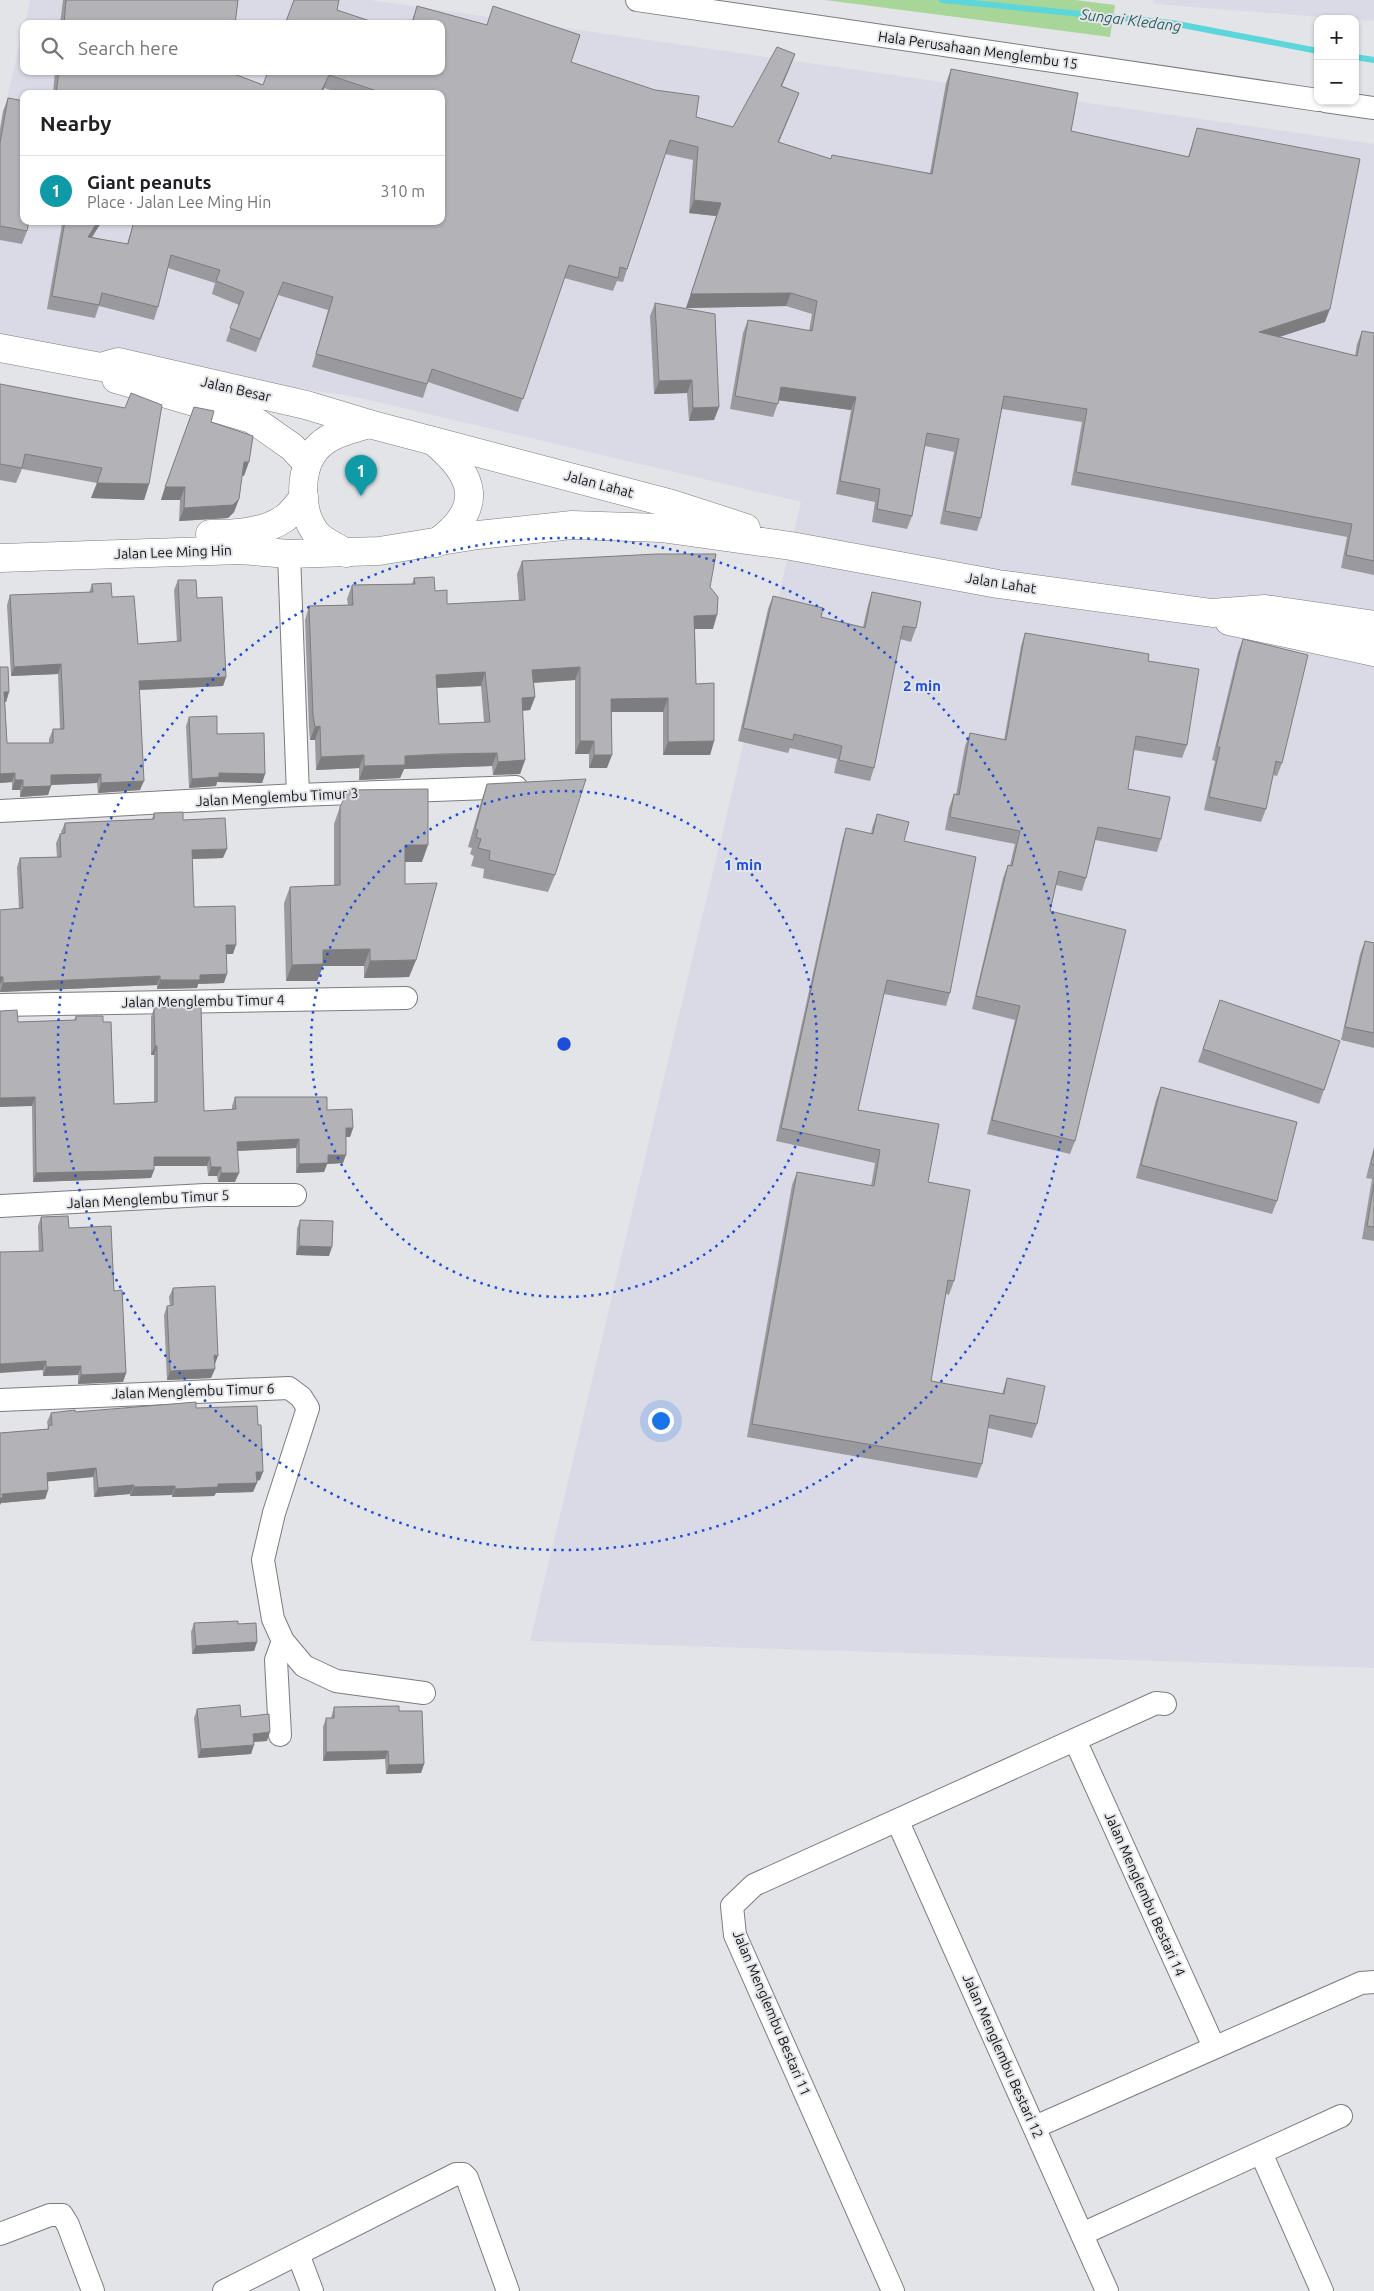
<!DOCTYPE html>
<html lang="en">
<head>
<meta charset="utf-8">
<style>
  :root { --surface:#fff; --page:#f6f6f6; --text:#202124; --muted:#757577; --line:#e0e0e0; --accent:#4d69dd }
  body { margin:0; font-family:Ubuntu,sans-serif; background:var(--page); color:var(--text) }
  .controls { position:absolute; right:15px; top:15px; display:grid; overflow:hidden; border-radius:10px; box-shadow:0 1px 4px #0004 }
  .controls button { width:45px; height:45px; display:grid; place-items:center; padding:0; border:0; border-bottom:1px solid var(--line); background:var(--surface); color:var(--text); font:25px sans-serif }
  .you { position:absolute; left:660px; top:1420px; width:18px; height:18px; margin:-12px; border:4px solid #fff; border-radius:50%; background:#1a73e8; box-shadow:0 0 0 8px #1a73e833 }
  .badge { display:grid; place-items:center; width:32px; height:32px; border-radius:50%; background:var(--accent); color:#fff; font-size:16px; font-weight:700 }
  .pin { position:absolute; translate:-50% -41px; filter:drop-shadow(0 1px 2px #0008) }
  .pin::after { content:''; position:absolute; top:26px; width:18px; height:15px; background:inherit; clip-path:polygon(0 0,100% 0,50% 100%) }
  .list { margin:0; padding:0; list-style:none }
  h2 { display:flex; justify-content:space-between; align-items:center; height:65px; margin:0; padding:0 20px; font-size:21px }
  h2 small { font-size:16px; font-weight:400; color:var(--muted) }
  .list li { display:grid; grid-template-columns:32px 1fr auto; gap:15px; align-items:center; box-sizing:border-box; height:70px; padding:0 20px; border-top:1px solid var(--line) }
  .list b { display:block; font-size:19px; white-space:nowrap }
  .list p { margin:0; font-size:16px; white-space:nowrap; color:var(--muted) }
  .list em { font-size:16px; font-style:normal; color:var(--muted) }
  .icon { flex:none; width:28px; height:28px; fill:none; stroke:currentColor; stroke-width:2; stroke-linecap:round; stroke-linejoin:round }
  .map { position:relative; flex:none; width:1374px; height:2291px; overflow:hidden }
  .search { position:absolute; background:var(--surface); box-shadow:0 1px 4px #0004; left:20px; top:20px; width:425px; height:55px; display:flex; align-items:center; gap:12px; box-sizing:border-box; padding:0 18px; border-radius:10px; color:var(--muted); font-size:19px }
  .panel { position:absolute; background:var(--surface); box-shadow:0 1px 4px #0004; left:20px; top:90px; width:425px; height:135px; border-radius:10px }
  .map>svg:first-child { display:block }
</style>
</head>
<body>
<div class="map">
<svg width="1374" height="2291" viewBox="0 0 1374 2291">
  <rect width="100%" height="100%" fill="#e3e4e8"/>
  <g fill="#d9dae6" fill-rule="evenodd">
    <path d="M30 0H370L1374 144V1668L530 1641 801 502 356 397 0 341V127L24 27V71H441V24H25ZM24 94H441V221H24Z"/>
    <path d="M1154 0H1374V21L1166 5 1153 3Z"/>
  </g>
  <path fill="#a8d598" d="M825 0H1075L1115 5 1110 37Z"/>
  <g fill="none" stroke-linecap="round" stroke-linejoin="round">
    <g stroke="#5bd6da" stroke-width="6">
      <path d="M942 0 1172 23 1318 51"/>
      <path d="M1355 57 1374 60"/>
    </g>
    <defs>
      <g id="minor">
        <path d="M637 0 1318 100"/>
        <path d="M1325 101 1374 108"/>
        <path d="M289 554 298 795"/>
        <path d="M0 811 298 795 516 787"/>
        <path d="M0 1005 406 998"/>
        <path d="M0 1206 205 1195H295"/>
        <path d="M0 1400 289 1388 301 1397 308 1408 274 1513 263 1560 273 1619 283 1641 304 1666 336 1681 424 1693"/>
        <path d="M280 1735 276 1660 283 1641"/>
        <path d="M1075 1740 1214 2047"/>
        <path d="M898 1822 1107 2291"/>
        <path d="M1035 2127 1361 1983 1374 1982"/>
        <path d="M1261 2153 1322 2291"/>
        <path d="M0 2234 50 2215H62L68 2225 93 2291"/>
        <path d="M1082 2234 1341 2116"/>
        <path d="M298 2254 312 2291"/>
        <path d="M224 2291 456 2174H463L467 2178 508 2291"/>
        <path d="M893 2291 735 1935 732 1906 754 1885 1156 1703 1165 1704"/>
      </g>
      <g id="major">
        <path d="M0 348 101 367 118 362 306 405 369 424 672 504 746 528"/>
        <path d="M116 379 252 419 292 447 307 463"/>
        <path d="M433 441C476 476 485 508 436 543"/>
        <path d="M210 534C235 534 264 533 285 518 292 513 298 504 304 497"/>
        <path d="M346 553C337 547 324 542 317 534 298 512 298 465 320 445 333 433 353 429 369 424"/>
        <path d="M0 558 240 550 289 554 379 551 478 535 572 525 661 528 791 546 998 584 1212 613 1265 609 1374 625"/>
        <path d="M1229 621 1374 652"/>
      </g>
    </defs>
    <use href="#minor" stroke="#7c7c80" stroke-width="24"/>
    <use href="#major" stroke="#7c7c80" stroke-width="29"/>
    <use href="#minor" stroke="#fff" stroke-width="22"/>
    <use href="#major" stroke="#fff" stroke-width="28"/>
  </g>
  <g fill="#9a999d" fill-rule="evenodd">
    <path d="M63 0H238L235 24H60Z"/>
    <path d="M417 6 571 62 696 117 733 127 795 54 782 86 799 93 779 142 831 159 930 173 946 83 951 69 1071 131 1188 157 1197 128 1325 322 1279 337 1355 356 1357 344 1362 331 1374 333V575L1341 568 1347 537 1071 485 1082 422 1002 409 981 518 977 531 940 524 954 452 925 446 912 516 907 529 872 522 875 502 836 494 851 410 779 400 773 417 730 409 743 333 748 320 809 331 812 314 786 306 686 308 716 216 689 213 693 160 665 154 623 282 617 281 613 291 564 278 518 412 428 382 423 398 312 367 328 310 278 295 256 352 226 341 239 305 212 294 215 283 168 268 158 307 154 320 99 306 95 318 47 309 62 224 34 221H102L92 237 127 244 134 221H441V94H343L324 88 322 94H53L55 71H226L263 85 268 71H441V24H411Z"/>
    <path d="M8 98 27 231 22 244 0 240V129L3 111Z"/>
    <path d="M655 303 719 407 714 420 689 421 687 393 654 394 650 316Z"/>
    <path d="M0 384 149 484 144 500 91 498 97 483 22 469 16 483 0 480Z"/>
    <path d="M194 407 211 422 244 476 242 475 239 499 234 512 228 518 179 521 180 500H161Z"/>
    <path d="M522 561 710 587 713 629H695L696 684 714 741 710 755H663V712H612L607 768H589V754H575V680L534 683 535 697 530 710 522 711 525 760 520 774 493 775 492 766 436 768 404 769 400 778 359 780V768L316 770 315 740H310L309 728 305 620 309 606 348 605 347 599 352 585 412 584 414 578 435 591 447 604 519 601 517 574ZM481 686 484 722 439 724 437 688Z"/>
    <path d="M178 580 197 598 226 677 223 686 139 690 140 790 98 793 97 783 51 785 48 795 20 797V790H12V782L0 783V667L9 692 6 702H5L7 743H49V739L53 729H60L58 674 11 676 7 605 10 595 89 593 92 584 112 597 138 644 177 642 174 590Z"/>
    <path d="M872 592 916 628 911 642 900 639 874 768 870 781 834 773 837 759 790 748 788 753 738 741 768 609 773 596 821 617 863 627 868 605Z"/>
    <path d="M1025 633 1148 661 1187 745 1182 758 1134 750 1128 789 1161 839 1157 852 1095 840 1086 878 1082 891 1056 885 1050 911 1075 1141 1070 1154 987 1134 1015 1020 972 1009 1003 878 1008 865H1010L1015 844 945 830 949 808 954 794 956 795 965 746 970 733 1004 740 1021 646Z"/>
    <path d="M1243 639 1282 763 1277 776 1273 775 1266 809 1261 822 1204 810 1215 761 1212 760 1238 652Z"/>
    <path d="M189 717 217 734 265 774 262 783 217 782 216 786 189 788 186 726Z"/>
    <path d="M487 784 555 875 548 892 483 878 484 869 471 866 474 856 470 854 472 848 468 847 481 802Z"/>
    <path d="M340 807 422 862H405V884L416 960 409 977 364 978V966H323L317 981H286L284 903 290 887 334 885V824Z"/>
    <path d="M154 813 183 820 223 858 192 859 194 907 233 954H226L224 983 198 984 197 988 157 989V985L0 992V910L19 909 17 867 20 858 57 857 56 843 60 834H62L61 832 65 823 152 819Z"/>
    <path d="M877 814 904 841 950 993 946 1006 884 994 858 1110 928 1182 954 1281 949 1295 946 1294 931 1381 1002 1394 1007 1378 1037 1424 1032 1438 988 1428 982 1464 977 1478 747 1437 792 1185 797 1172 871 1186 875 1163 776 1141 842 841 846 828 871 834 872 828Z"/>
    <path d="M1365 941 1374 943V1048L1341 1040 1360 954Z"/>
    <path d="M1220 1000 1324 1090 1319 1104 1198 1062Z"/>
    <path d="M154 1008 204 1111 232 1110V1106L235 1097 327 1110 353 1128 350 1137H346L343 1163 327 1164 324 1172 296 1173V1148L237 1151 235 1182H218L217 1176H208L207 1166H154V1170L151 1178 33 1182 32 1106 18 1022 74 1020 76 1016 103 1022 114 1104 154 1102V1055H151V1017Z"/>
    <path d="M1161 1087 1277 1201 1272 1214 1136 1178 1156 1100Z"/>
    <path d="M1374 1147V1241L1362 1239 1372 1179 1366 1178Z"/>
    <path d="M41 1217 69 1228 114 1291 126 1373 123 1382 78 1384V1375L43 1376 38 1226Z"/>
    <path d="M300 1220 329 1256 296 1255 297 1229Z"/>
    <path d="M173 1288 215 1364 211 1378 167 1380 164 1315 167 1306H170L169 1297Z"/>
    <path d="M196 1408 260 1480 257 1481 253 1492 216 1493 214 1496 172 1497V1495L130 1496V1494L94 1497 93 1477 47 1481 48 1490 45 1499 1 1503 0 1505V1433L47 1429 48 1427 47 1422 51 1413Z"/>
    <path d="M194 1623 238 1624 257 1642 254 1651 192 1654 191 1632Z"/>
    <path d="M334 1707 399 1711 424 1764 421 1773 386 1774 385 1759 323 1761V1727L326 1718H331Z"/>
    <path d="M197 1709 241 1717 267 1741 254 1742 251 1754 198 1758 194 1718Z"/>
  </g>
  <g fill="#7d7d7f">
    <path d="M795 54 790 67 776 99 781 86Z"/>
    <path d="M329 75 324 88 322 94H320Z"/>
    <path d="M799 93 794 106 773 155 778 142Z"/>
    <path d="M694 200 721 203 716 216 689 213Z"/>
    <path d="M34 221H63L62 224Z"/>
    <path d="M98 221H102L84 250 88 237Z"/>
    <path d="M791 293 786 306 686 308 691 294Z"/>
    <path d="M1330 309 1325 322 1255 345 1259 332Z"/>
    <path d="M692 380 687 393 654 394 659 381Z"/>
    <path d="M781 387 856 397 851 410 776 400Z"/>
    <path d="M719 407 714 420 689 421 693 408Z"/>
    <path d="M244 462H249L244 476 239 475Z"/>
    <path d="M97 483 149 484 144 500 91 498Z"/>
    <path d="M165 487H185L180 500H161Z"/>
    <path d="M239 499 234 512 228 518 179 521 184 508Z"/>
    <path d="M717 615 713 629H690L694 616Z"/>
    <path d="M61 664 58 674 11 676 14 667Z"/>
    <path d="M580 667 575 680 527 683 532 670Z"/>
    <path d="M485 672 481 686 431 688 436 675Z"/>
    <path d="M226 677 223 686 136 690 139 681Z"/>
    <path d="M4 692H9L6 702H1Z"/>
    <path d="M535 697 530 710 517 711 522 698Z"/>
    <path d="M668 698 663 712H607L611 699Z"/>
    <path d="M320 726 315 740H310L315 727Z"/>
    <path d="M580 741H594L589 754H575Z"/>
    <path d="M714 741 710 755H663L668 742Z"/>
    <path d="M497 753 492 766 404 769 400 778 359 780 364 766 405 756Z"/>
    <path d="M364 755 359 768 316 770 321 757Z"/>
    <path d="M594 755H612L607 768H589Z"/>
    <path d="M525 760 520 774 493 775 498 762Z"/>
    <path d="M15 773 12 782 0 783V774Z"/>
    <path d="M219 773 265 774 262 783 217 782 216 786 189 788 192 779Z"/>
    <path d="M101 774 97 783 48 785 51 775Z"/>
    <path d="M15 780H23L20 790H12Z"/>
    <path d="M144 781 140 790 98 793 101 783Z"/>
    <path d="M51 786 48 795 20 797 23 787Z"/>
    <path d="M405 845H428L422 862H399Z"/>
    <path d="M227 849 223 858 188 859 192 850Z"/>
    <path d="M226 945H236L233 954H223Z"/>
    <path d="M370 949 364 966H323L317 981H286L292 965 323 950Z"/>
    <path d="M416 960 409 977 364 978 370 961Z"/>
    <path d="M227 974 224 983 198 984 197 988 157 989 160 980 200 975Z"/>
    <path d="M160 976 157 985 0 992 3 983Z"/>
    <path d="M0 977H3L0 985Z"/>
    <path d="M155 1046H157L154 1055H151Z"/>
    <path d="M35 1097 32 1106 0 1107V1098Z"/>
    <path d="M346 1128H353L350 1137H343Z"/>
    <path d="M299 1139 296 1148 234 1151 237 1142Z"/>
    <path d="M328 1155H346L343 1163 327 1164 324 1172 296 1173 299 1164Z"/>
    <path d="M154 1157H210L207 1166H150Z"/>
    <path d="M211 1167H221L217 1176H208Z"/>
    <path d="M154 1170 151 1178 33 1182 36 1173Z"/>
    <path d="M221 1173H239L235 1182H218Z"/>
    <path d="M299 1246 332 1247 329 1256 296 1255Z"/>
    <path d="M214 1355 218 1356 215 1364H211Z"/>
    <path d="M46 1361 43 1370 0 1373V1364Z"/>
    <path d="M81 1366 78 1375 43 1376 46 1367Z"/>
    <path d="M215 1369 211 1378 167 1380 170 1371Z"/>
    <path d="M126 1373 123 1382 78 1384 81 1375Z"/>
    <path d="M96 1468 93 1477 43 1482 47 1473Z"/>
    <path d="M256 1472H263L260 1480 253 1481Z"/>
    <path d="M257 1483 253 1492 216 1493 214 1496 172 1497 175 1489 218 1484Z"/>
    <path d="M134 1485 130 1494 94 1497 98 1488Z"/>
    <path d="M175 1486 172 1495 130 1496 134 1487Z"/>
    <path d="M48 1490 45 1499 1 1503 0 1505V1498L2 1494Z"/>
    <path d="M257 1642 254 1651 192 1654 196 1646Z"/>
    <path d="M270 1732 267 1741 250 1742 253 1734Z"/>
    <path d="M254 1745 251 1754 198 1758 201 1749Z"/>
    <path d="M388 1751 385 1759 323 1761 326 1752Z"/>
    <path d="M424 1764 421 1773 386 1774 389 1765Z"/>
  </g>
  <g fill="#b3b2b6" stroke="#7d7d7f" fill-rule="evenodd">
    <path d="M66 0H238L235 24H64Z"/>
    <path d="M294 0H339L337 10 376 23V24H285Z"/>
    <path d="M417 6 487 25 493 6 580 35 571 62 655 90 699 96 696 117 733 127 777 47 795 54 781 86 799 93 778 142 831 159 832 155 932 174 951 69 1078 93 1071 131 1189 157 1197 128 1360 159 1330 309 1259 332 1357 356 1362 331 1374 333V561L1346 555 1352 524 1076 472 1087 409 1004 396 981 518 945 511 959 439 927 433 912 516 877 509 880 489 840 481 856 397 781 387 778 404 735 396 748 320 812 331 817 301 791 293 691 294 721 203 694 200 698 147 670 140 627 269 620 267 618 278 569 265 523 399 432 369 427 384 316 354 333 297 283 282 260 339 230 328 244 292 216 281 220 270 171 255 158 307 102 293 99 305 52 296 65 221H98L88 237 128 244 134 221H441V94H386L329 75 320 94H56L59 71H226L263 85 268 71H441V24H412Z"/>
    <path d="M8 98 24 101V221H29L27 231 0 226V143Z"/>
    <path d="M655 303 715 314 719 407 693 408 692 380 659 381Z"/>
    <path d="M0 384 125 408 131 393 162 405 149 484 97 483 102 468 25 454 22 468 0 464Z"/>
    <path d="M194 407 214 411 211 422 253 436 249 462H244L239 499 233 505 184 508 185 487H165Z"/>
    <path d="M657 554H716L710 587 718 597 717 615 694 616 696 684 714 683V741L668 742V698L611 699 612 755H594V741H580V667L532 670 535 697 522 698 525 760 498 762 497 753 441 754 405 756V765L364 766V755L321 757 320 726 315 727 313 715 309 606 353 605 352 585 415 584 414 578 434 577 435 591 447 590V604L525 600 522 561ZM485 672 490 722 439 724 436 675Z"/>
    <path d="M178 580H196L197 598 222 597 226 677 139 681 144 781 101 783V774L51 775V786L23 787V780H15V773L0 774V667H8L9 692H4L7 743H53V729H64L61 664 14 667 10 595 93 592 92 584 111 583 112 597 134 596 138 644 181 641Z"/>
    <path d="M872 592 921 602 916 628 903 626 874 768 839 760 842 746 794 734 793 740 743 728 773 596 823 608 821 617 865 628Z"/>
    <path d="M1025 633 1149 654 1148 661 1199 669 1187 745 1136 736 1128 789 1170 797 1161 839 1098 827 1086 878 1059 871 1050 911 1126 930 1075 1141 992 1120 1020 1006 976 996 1008 865 1012 866 1020 831 950 817 954 794 959 795 970 733 1006 740Z"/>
    <path d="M1243 639 1308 655 1282 763 1276 761 1266 809 1209 797 1220 747H1217Z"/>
    <path d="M217 716V734L264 733 265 774 219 773V777L192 779 189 717Z"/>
    <path d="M586 779 555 875 489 860 490 851 478 848 481 839 476 837 478 830 475 829 487 784Z"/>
    <path d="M428 789V845H405V884L437 883 416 960 370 961V949L323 950V964L292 965 290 887 340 885V807L348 790Z"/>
    <path d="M183 812V820L225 818 227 849 192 850 194 907 235 906 236 945H226L227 974 200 975V980H160V976L3 983V977H0V910L23 908 20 858 61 857 60 834 65 833V823L154 819V813Z"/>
    <path d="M877 814 909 822 904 841 976 857 950 993 887 980 858 1110 939 1124 928 1182 970 1190 954 1281 948 1280 931 1381 1004 1394 1007 1378 1045 1386 1037 1424 990 1415 982 1464 752 1424 797 1172 874 1186 880 1150 781 1128 846 828 873 834Z"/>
    <path d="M1365 941 1374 943V1033L1345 1027Z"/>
    <path d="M1220 1000 1340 1041 1324 1090 1203 1049Z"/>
    <path d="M201 1006 204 1111 236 1109 235 1097H327V1110L352 1109 353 1128H346V1155H328V1163L299 1164V1139L237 1142 239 1173H221V1167H211L210 1157H154V1170L36 1173 35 1097 0 1098V1011L17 1010 18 1022 76 1020V1016H103V1022H111L114 1104 157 1102V1046H155L154 1008Z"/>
    <path d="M1161 1087 1297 1122 1277 1201 1141 1165Z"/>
    <path d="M1374 1151V1165L1371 1164Z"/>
    <path d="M1374 1184V1227L1367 1226Z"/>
    <path d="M68 1216 69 1228 111 1226 114 1291 122 1290 126 1373 81 1375V1366L46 1367V1361L0 1364V1252L43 1251 41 1217Z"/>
    <path d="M300 1220 333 1221 332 1247 299 1246Z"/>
    <path d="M215 1286 218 1356 214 1355 215 1369 170 1371 167 1306 173 1305V1288Z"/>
    <path d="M196 1402V1408L257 1406 258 1425H261L263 1472H256L257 1483 218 1484V1487L175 1489V1486L134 1487V1485L98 1488 96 1468 47 1473 48 1490 2 1494 3 1498H0V1433L49 1429 48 1426 52 1425 51 1413 75 1410V1412Z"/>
    <path d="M238 1621V1624L256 1623 257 1642 196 1646 194 1623Z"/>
    <path d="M240 1705 241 1717 269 1714 270 1732 253 1734 254 1745 201 1749 197 1709Z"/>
    <path d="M399 1706V1711H422L424 1764 389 1765 388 1751 326 1752V1718H334V1707Z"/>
  </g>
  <g fill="none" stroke="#1d4ed8" stroke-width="2.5" stroke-dasharray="2.5 5">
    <circle cx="564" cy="1044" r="253"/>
    <circle cx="564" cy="1044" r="506"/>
  </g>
  <g text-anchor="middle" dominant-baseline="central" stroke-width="4" stroke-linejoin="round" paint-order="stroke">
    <g font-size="14" fill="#141416" stroke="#e3e4e8">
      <text transform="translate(978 50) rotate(8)">Hala Perusahaan Menglembu 15</text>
      <text transform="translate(236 389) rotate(13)">Jalan Besar</text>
      <text transform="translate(599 484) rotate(15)">Jalan Lahat</text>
      <text transform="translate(173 552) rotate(-2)">Jalan Lee Ming Hin</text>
      <text transform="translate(1001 583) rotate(9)">Jalan Lahat</text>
      <text transform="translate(277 797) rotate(-3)">Jalan Menglembu Timur 3</text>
      <text transform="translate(203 1001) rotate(-1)">Jalan Menglembu Timur 4</text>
      <text transform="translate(148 1199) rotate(-3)">Jalan Menglembu Timur 5</text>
      <text transform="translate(193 1391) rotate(-2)">Jalan Menglembu Timur 6</text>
      <text transform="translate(1145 1894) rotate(66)">Jalan Menglembu Bestari 14</text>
      <text transform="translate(772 2013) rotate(67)">Jalan Menglembu Bestari 11</text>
      <text transform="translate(1003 2056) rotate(66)">Jalan Menglembu Bestari 12</text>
    </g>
    <g font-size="15" font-style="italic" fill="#2c6062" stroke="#e3e4e8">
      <text transform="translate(1131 20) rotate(7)">Sungai Kledang</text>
    </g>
  </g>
  <circle cx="564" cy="1044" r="8" fill="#1d4ed8" stroke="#e3e4e8" stroke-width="2.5"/>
  <g font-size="15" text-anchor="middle" font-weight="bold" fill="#1d4ed8" stroke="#e3e4e8" stroke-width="4" stroke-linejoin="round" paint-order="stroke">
    <text x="922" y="691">2 min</text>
    <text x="743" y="870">1 min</text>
  </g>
</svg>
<div class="controls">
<button>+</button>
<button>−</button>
</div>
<div class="you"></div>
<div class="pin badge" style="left:361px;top:496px;background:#0f9aa8">1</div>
<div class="search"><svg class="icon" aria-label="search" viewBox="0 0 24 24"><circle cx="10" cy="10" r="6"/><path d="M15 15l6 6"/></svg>Search here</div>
<section class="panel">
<h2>Nearby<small></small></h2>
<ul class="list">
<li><span class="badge" style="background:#0f9aa8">1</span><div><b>Giant peanuts</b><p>Place · Jalan Lee Ming Hin</p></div><em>310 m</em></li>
</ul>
</section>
</div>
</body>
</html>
